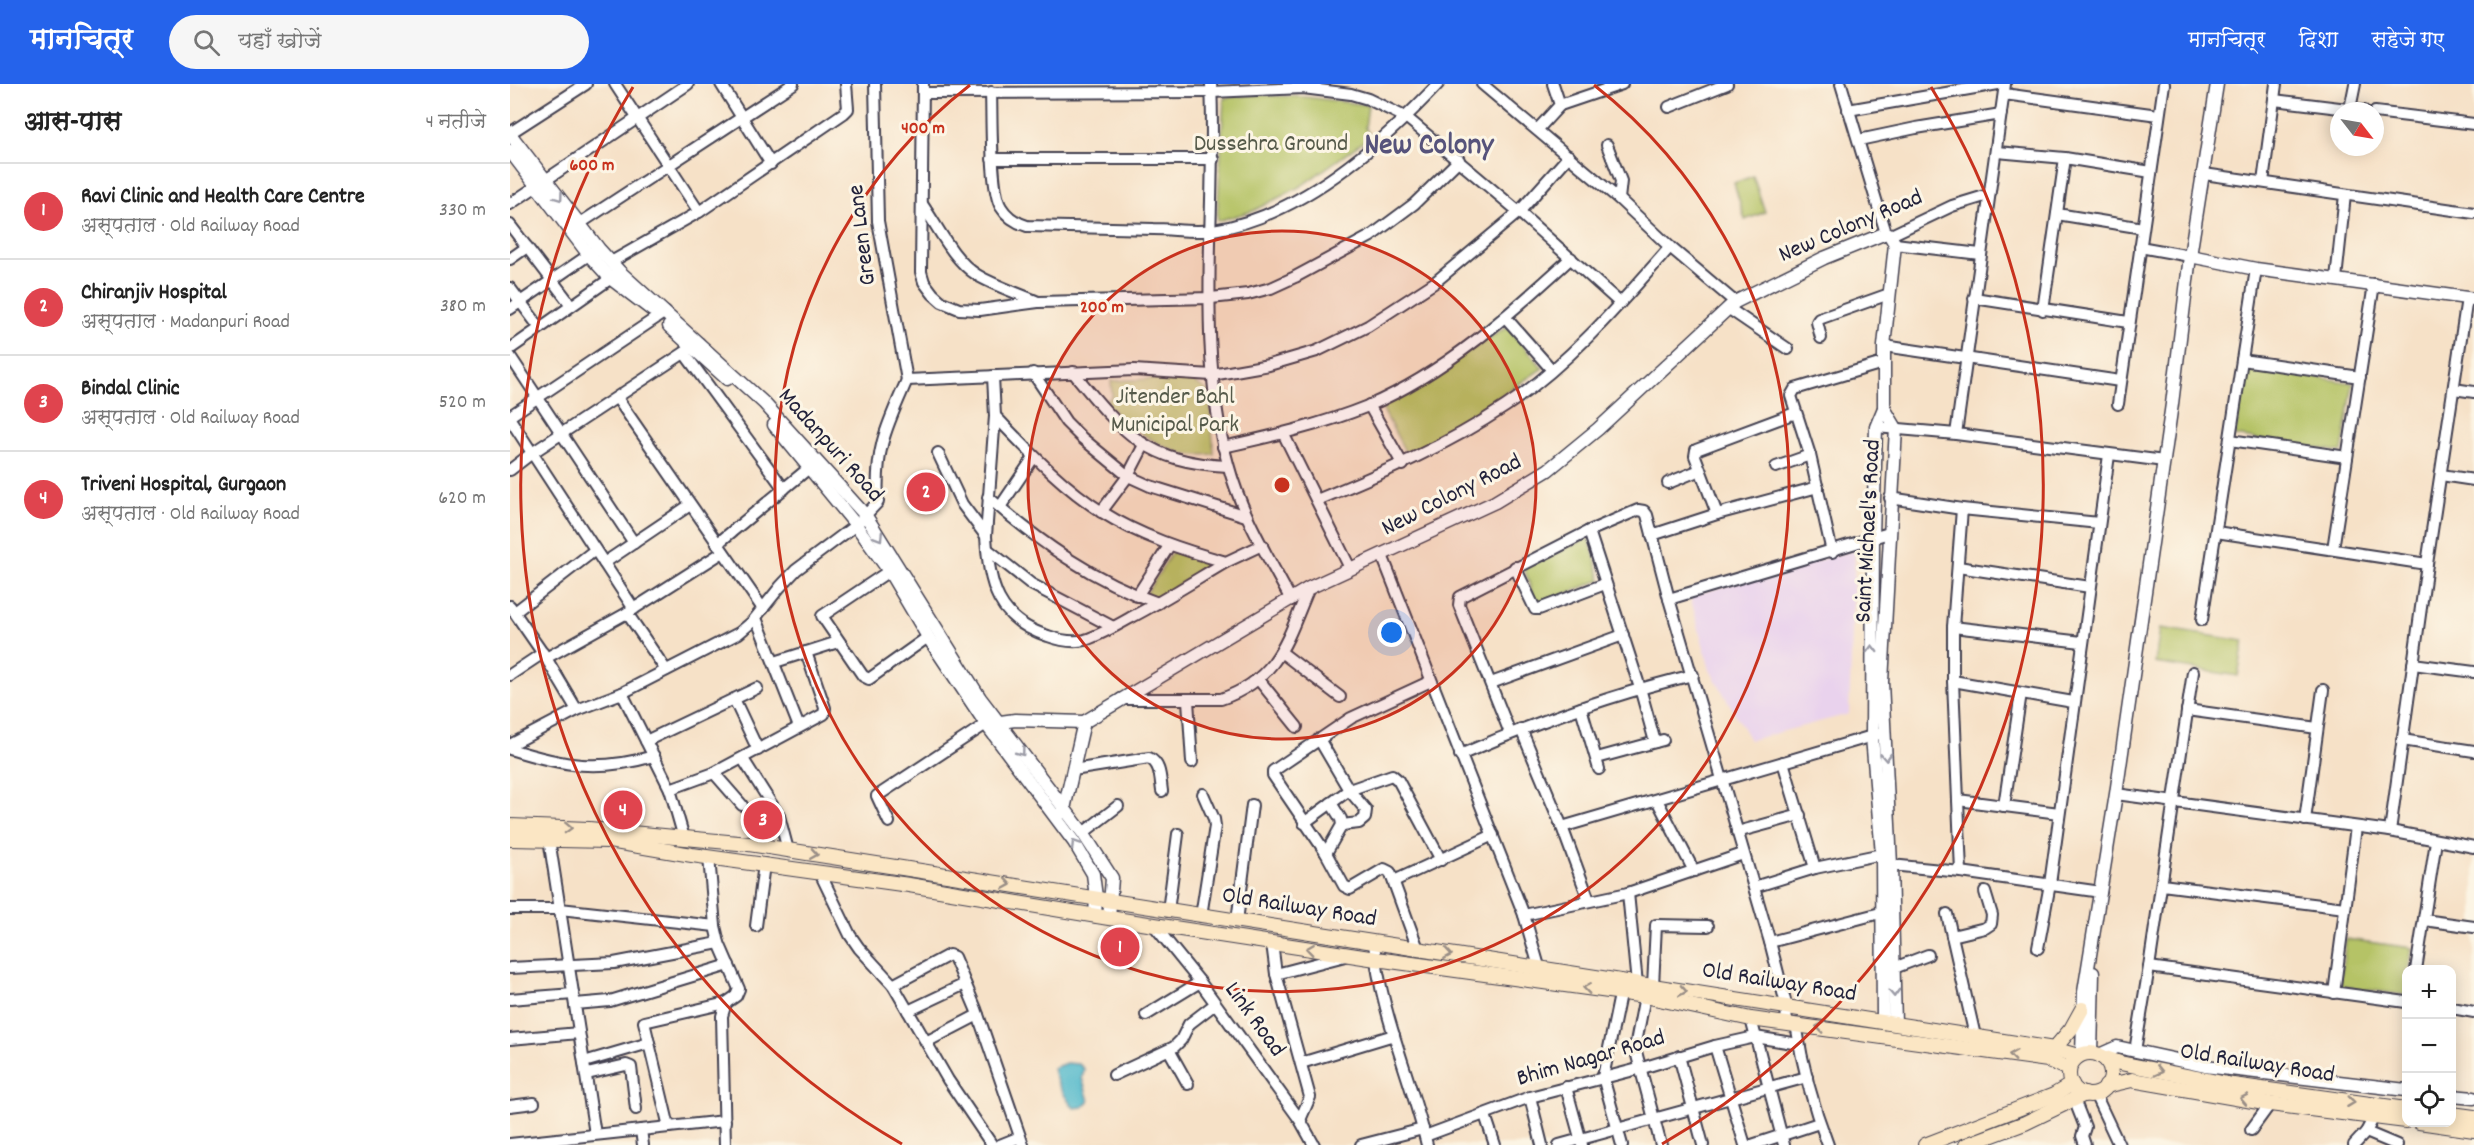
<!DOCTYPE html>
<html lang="hi">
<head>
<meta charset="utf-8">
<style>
  :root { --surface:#fff; --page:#f6f6f6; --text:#222; --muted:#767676; --line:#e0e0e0; --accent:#2563eb }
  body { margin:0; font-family:Dekko,"Playpen Sans Deva",sans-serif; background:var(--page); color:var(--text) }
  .controls { position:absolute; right:18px; bottom:18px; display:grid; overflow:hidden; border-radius:12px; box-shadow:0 3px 15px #0003 }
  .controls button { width:54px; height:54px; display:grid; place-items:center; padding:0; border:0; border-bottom:2px solid var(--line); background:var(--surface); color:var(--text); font:30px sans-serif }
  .compass { position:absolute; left:1820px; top:18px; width:54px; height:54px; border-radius:50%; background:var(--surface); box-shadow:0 3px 15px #0003; rotate:121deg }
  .you { position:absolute; left:882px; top:549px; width:21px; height:21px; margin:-15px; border:4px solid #fff; border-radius:50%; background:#1a73e8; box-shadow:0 0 0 9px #1a73e833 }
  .badge { display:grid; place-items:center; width:39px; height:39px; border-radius:50%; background:var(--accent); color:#fff; font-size:20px; font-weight:700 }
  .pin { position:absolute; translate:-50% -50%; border:3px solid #fff; box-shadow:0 2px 6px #0006 }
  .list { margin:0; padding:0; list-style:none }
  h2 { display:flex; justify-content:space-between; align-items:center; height:78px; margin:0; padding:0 24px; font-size:26px }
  h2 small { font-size:20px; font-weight:400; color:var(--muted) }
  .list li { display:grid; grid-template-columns:39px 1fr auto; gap:18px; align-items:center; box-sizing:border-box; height:96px; padding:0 24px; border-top:2px solid var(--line) }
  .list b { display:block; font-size:22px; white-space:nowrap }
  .list p { margin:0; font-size:20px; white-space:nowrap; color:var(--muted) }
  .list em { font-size:20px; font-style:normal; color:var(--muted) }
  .icon { flex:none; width:33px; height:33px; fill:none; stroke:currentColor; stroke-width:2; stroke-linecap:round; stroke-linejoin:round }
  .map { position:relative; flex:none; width:1964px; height:1061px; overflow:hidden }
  header { display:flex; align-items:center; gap:36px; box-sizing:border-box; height:84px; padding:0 30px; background:var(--accent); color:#fff }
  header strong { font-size:28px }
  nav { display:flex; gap:33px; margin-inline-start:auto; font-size:21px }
  .search { width:420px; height:54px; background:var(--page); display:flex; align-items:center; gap:15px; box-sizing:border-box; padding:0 21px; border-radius:33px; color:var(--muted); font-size:22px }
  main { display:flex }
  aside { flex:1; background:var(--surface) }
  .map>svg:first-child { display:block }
</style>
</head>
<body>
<header>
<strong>मानचित्र</strong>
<div class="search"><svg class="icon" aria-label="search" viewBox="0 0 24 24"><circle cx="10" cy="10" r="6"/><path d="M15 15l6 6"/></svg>यहाँ खोजें</div>
<nav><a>मानचित्र</a><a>दिशा</a><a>सहेजे गए</a></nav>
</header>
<main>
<aside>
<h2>आस-पास<small>4 नतीजे</small></h2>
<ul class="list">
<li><span class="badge" style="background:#e0444e">1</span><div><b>Ravi Clinic and Health Care Centre</b><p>अस्पताल · Old Railway Road</p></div><em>330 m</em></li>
<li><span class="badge" style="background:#e0444e">2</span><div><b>Chiranjiv Hospital</b><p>अस्पताल · Madanpuri Road</p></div><em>380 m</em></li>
<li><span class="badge" style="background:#e0444e">3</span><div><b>Bindal Clinic</b><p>अस्पताल · Old Railway Road</p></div><em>520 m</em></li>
<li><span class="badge" style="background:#e0444e">4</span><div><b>Triveni Hospital, Gurgaon</b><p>अस्पताल · Old Railway Road</p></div><em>620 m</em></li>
</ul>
</aside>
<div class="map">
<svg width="1964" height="1061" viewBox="0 0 1964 1061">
  <rect width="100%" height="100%" fill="#fcf5e5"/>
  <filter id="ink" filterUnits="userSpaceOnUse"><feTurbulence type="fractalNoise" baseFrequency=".0167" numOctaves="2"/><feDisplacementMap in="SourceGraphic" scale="12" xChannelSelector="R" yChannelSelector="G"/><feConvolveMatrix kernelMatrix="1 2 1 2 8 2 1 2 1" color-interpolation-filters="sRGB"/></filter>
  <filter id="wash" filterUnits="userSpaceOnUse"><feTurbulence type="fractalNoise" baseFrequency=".008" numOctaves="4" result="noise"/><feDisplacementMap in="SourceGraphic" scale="24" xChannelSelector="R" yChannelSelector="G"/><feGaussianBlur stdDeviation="1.35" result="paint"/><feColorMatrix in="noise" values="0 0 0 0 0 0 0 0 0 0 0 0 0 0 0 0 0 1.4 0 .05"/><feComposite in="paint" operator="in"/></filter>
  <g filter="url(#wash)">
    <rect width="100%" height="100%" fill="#f6e1c7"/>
    <path fill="#e9d2ed" d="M1345 466 1339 630 1240 656 1200 586 1180 512Z"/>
    <g fill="#b5c366" stroke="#6c7250" stroke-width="1.5">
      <path d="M742 11 796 13 858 21 855 44 861 52 791 102 743 127 707 137 714 14Z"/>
      <path d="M1243 92 1255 128 1235 136 1224 99Z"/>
      <path d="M997 243 1033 284 898 373 871 322Z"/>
      <path d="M1736 282 1843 299 1832 368 1725 352Z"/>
      <path d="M677 293 699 308 704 370C695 371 685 372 676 370 647 364 616 339 594 319L602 312 601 297Z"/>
      <path d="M1079 454 1091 496 1026 521 1014 483Z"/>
      <path d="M662 468 704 478 647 515 636 510Z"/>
      <path d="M1650 544 1734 557 1728 592 1645 579Z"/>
      <path d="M1836 855 1902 864 1899 885 1896 886V911L1830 902Z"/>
    </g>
    <path fill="#4db7cb" stroke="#386c83" stroke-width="1.5" d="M556 979 569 980 574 985 572 994 579 1017 573 1023 564 1024C555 1013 545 998 543 984Z"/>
  </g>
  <g filter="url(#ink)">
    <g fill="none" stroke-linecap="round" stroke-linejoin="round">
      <defs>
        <g id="minor">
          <path d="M105 0 189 128"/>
          <path d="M211 0 261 80"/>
          <path d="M365 0 368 137 397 296"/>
          <path d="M413 0 411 188 414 198 423 210 432 218 449 225 470 226 528 218 701 214 738 210 761 204 785 193 861 152 904 120 949 76"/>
          <path d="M701 0C707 122 685 262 718 380 731 429 757 471 781 516"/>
          <path d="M972 0 1109 115 1160 163 1225 218"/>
          <path d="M1331 0 1376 149"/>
          <path d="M481 8C482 31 480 106 491 123 497 133 507 139 517 142 559 143 602 144 644 145 663 145 684 149 703 146 789 133 870 62 928 0"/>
          <path d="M413 9 702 8 793 4 841 10 858 15 897 34 1009 128 1110 219"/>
          <path d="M1494 10 1648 31"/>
          <path d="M1764 16 1854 27"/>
          <path d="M1050 21 1112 0"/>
          <path d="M1159 23 1217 0"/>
          <path d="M1840 25 1845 0"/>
          <path d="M1338 26 1488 0"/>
          <path d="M1865 28 1964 40"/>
          <path d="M1028 45 1050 21 1043 0"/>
          <path d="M0 49 76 0"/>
          <path d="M1349 56 1406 44 1491 30"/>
          <path d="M1097 61 1111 97 1109 115"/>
          <path d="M1487 68 1555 74 1641 88"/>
          <path d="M482 75H703"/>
          <path d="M1694 90 1964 129"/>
          <path d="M1753 98 1766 0"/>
          <path d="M0 120 178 0"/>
          <path d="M412 120C428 143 443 176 467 191 485 202 508 209 528 218"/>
          <path d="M1547 130 1633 144"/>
          <path d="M69 140 283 0"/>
          <path d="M0 141 61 221"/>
          <path d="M1381 151 1442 122 1478 111"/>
          <path d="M1385 160 1470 170"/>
          <path d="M1630 163 1680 172"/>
          <path d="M0 175 17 163"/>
          <path d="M101 178 189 128 334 29 338 25 336 0"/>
          <path d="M1826 195 1835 111"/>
          <path d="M0 204 30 244"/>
          <path d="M1464 214 1618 238"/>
          <path d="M1218 224 1278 265"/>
          <path d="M0 225 86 166"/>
          <path d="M1533 226 1555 74"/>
          <path d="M996 234 1042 286"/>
          <path d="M1311 254 1307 238 1309 235 1379 210"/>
          <path d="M1374 262 1610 297"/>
          <path d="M0 265 107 190"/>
          <path d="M175 270 274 405"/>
          <path d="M0 272 124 459"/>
          <path d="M1732 276 1850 293"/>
          <path d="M563 288C612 348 637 379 718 382"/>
          <path d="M523 289 556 338 572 354 618 392 640 402 736 432"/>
          <path d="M483 292 485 332 476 452C479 501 487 536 538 552 549 556 563 559 575 556 590 551 606 542 620 534 653 517 684 497 716 478"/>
          <path d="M397 296 624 286 702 291 759 281 807 267 858 242 924 199 1009 128 1059 72"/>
          <path d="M1944 305 1964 308"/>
          <path d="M107 314 253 525"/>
          <path d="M1608 320 1654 0"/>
          <path d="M859 321 893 381"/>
          <path d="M0 332 155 228"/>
          <path d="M485 332C518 366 551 402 592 428 630 452 673 466 716 478L752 461"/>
          <path d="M0 335 124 525"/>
          <path d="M1366 343 1446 350 1654 377"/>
          <path d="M1446 350 1495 0"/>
          <path d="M774 351 840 484"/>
          <path d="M1720 356 1837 373"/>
          <path d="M713 363C763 352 811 341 858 322 935 289 1000 230 1061 174"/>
          <path d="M428 369 452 420 476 452"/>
          <path d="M1266 383 1300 371"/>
          <path d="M0 386 22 369 189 259"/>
          <path d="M1931 391 1964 396"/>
          <path d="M1158 399 1190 386"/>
          <path d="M478 413C529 458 584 497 648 519"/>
          <path d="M1380 414 1452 425 1589 439"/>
          <path d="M807 416C873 389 936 362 996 322 1059 280 1110 220 1160 163"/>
          <path d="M490 423 524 373"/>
          <path d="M591 428 618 392 634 361"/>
          <path d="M1207 430 1185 372 1186 366 1285 329"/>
          <path d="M1079 447 1130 604 1145 658"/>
          <path d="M1706 448 1917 480"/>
          <path d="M1142 451 1207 430 1308 403"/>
          <path d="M207 460 305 379"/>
          <path d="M477 465 521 500 603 543"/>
          <path d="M1823 465 1864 200"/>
          <path d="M1322 468 1300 371 1281 312 1285 305 1373 279"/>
          <path d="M872 471 1014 831 1030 886"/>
          <path d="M94 479 180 421"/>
          <path d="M1005 483 1025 525H1029L1095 500"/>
          <path d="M1448 483 1580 503"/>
          <path d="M379 487 312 532 353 592 359 595 418 553"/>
          <path d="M627 512 659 462"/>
          <path d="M1159 515 1379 449"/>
          <path d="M0 522 36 574 67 626"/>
          <path d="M5 528 85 466"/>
          <path d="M117 529 156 586"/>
          <path d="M246 534 289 643"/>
          <path d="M1692 536 1746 185"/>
          <path d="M1443 543 1572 558"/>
          <path d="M771 568 830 613"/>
          <path d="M36 574 117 529 213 468"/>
          <path d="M265 578 328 558"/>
          <path d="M1903 580 1964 588"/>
          <path d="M0 591 33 569"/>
          <path d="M749 596 787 643"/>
          <path d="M1443 597 1563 618"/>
          <path d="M981 599 1113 551"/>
          <path d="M112 609 160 705 174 754"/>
          <path d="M224 615 248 666"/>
          <path d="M611 615H711C769 595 777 555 799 504"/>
          <path d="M678 616 682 678"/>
          <path d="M1071 624 1089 685"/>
          <path d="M1677 626 1807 644"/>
          <path d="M1011 645 1052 743 1079 816"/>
          <path d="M1000 649 949 521 950 513 1079 447 1128 426 1134 427 1137 431 1159 515 1260 858 1277 924 1276 939"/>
          <path d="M809 655 839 706 856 726 855 734 849 739 832 741"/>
          <path d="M1892 656 1964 667"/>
          <path d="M136 657 247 604"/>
          <path d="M0 661 67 626 112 609 229 549 242 538 270 503 286 486 346 441 368 418C365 364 376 344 397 296"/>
          <path d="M0 665C54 682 88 688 144 672"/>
          <path d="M950 671C1026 638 1103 610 1183 591"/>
          <path d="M1087 674 1153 656"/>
          <path d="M233 675 269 732 278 766"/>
          <path d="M1273 678 1305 784"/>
          <path d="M563 686 639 674C651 680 650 694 652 707"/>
          <path d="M204 689 232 721"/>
          <path d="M160 705 204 689 314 630 315 624 296 568"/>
          <path d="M1606 710 1880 747 1964 763"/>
          <path d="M1147 716 1184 787"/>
          <path d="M1448 716 1549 729"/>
          <path d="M1494 722 1511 609"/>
          <path d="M1795 736 1813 606"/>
          <path d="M379 738 367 712 476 640"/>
          <path d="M794 739 839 706 882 691 888 696 931 776"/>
          <path d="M1052 743 1369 650"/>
          <path d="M1880 747 1917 480 1957 214"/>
          <path d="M1227 748 1290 731"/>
          <path d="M573 749 608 722"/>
          <path d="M39 755 85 1050"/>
          <path d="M816 769 832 741 831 735 821 719"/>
          <path d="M1381 781 1451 788 1591 808"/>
          <path d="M1451 788 1443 597V543L1452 425"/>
          <path d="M310 789 340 851 349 864 383 901 438 996 482 1061"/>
          <path d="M884 797 983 751"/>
          <path d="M1652 801 1835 824"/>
          <path d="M1244 803 1305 784 1372 770"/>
          <path d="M1118 809 1127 900"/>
          <path d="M0 825H50L205 842"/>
          <path d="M658 827 668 750"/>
          <path d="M1437 830 1465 952"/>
          <path d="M1014 831 1118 809 1233 770"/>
          <path d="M691 832 705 742 704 735 693 710"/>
          <path d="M1914 836 1964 843"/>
          <path d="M727 837 742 721"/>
          <path d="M643 840 690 898 790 1036 804 1061"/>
          <path d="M246 842 254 780"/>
          <path d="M1442 852 1475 844 1481 840 1482 831 1475 808"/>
          <path d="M1260 858 1378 827"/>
          <path d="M762 859 766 890 800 1013 790 1036"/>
          <path d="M864 859C870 928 901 994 917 1061"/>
          <path d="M1528 864 1540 800 1599 371"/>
          <path d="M908 865 880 788 874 785 840 805 834 802 816 769 763 691V687L841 634 921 597"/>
          <path d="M1639 883 1896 918"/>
          <path d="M0 884 104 879 209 859"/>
          <path d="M1384 884 1418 871"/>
          <path d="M1906 886 1926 757"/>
          <path d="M766 890 835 872"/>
          <path d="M383 901 439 871 444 873 466 925 513 1061"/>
          <path d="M1112 901 1093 993 1112 1061"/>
          <path d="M1143 902 1146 841 1198 842"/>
          <path d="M1824 909 1846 743"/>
          <path d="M1135 912 1125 964 1151 1061"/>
          <path d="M0 915 63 910"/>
          <path d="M65 920 100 917 219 881"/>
          <path d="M1942 924 1964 928"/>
          <path d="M398 927 455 900"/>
          <path d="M636 931 690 898"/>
          <path d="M1241 935 1274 1061"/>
          <path d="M1286 940C1292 981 1303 1022 1318 1061"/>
          <path d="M0 955 69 949"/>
          <path d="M416 958 468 931"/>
          <path d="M1205 962 1235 1061"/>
          <path d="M659 966 678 1000"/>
          <path d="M1625 967 1639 883 1683 588"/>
          <path d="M1169 972 1193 1061"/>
          <path d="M74 978 139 959"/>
          <path d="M791 979 884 951"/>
          <path d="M77 990 116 981 121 983 126 1025"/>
          <path d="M604 991 664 963 671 956 679 940 705 920"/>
          <path d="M1056 1003 1072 1061"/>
          <path d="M1585 1010 1609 1061"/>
          <path d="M1020 1013 1032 1061"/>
          <path d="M1564 1015 1575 1043 1572 1052 1575 1061"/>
          <path d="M0 1022 24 1019"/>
          <path d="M975 1031 985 1061"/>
          <path d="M159 1043 134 938 216 919 226 912 229 905 209 859 205 842 199 773"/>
          <path d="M131 1046 133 1061"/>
          <path d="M1741 1046 1760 1020"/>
          <path d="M1856 1048 1887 1061"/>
          <path d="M915 1052 1020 1013 1132 984 1205 962 1245 953 1289 960"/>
          <path d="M0 1060 215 1037"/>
          <path d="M215 1061 212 932 216 919"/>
          <path d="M490 1061 510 1053"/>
          <path d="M851 1061 913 1045"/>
          <path d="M1049 1061 1297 993"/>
          <path d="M1242 1061 1309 1039"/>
          <path d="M1844 1061 1856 1048 1867 1027"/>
        </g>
        <g id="tertiary">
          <path d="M0 50 89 165 110 188 254 319 356 432 470 614 573 749 602 794 599 834"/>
          <path d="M0 67 79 171 100 194 142 226"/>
          <path d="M1680 172 1746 185 1964 215"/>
          <path d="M159 242 217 295"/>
          <path d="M1374 324 1386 344 1372 598 1381 781 1385 940"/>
          <path d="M264 341 346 441 379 487 418 553 476 640 564 758 583 790 586 813 585 832"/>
          <path d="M476 640 505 636 574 638 799 504 985 418 1038 386 1088 345 1225 218 1314 174 1376 149 1379 150 1385 160 1374 262V324L1366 343 1363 453 1362 653 1372 770 1373 938"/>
          <path d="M551 729 554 725 574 638"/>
          <path d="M1581 969 1583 889"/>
          <path d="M1572 970 1574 908 1606 710 1662 320 1680 172 1707 0"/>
          <path d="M1589 971 1607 963 1695 982 1896 1006"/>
          <path d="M1942 1012 1964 1014"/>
        </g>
        <g id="secondary">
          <path d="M0 742 79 745 239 760 1544 965 1568 972"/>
          <path d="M0 755 99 757 182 771 399 801 599 834 866 875 1135 912 1241 935 1538 976 1559 985"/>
          <path d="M1544 965 1561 945 1572 925"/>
          <circle cx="1580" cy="990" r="21"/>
          <path d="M1592 973 1610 979 1723 1001 1896 1025"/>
          <path d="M1596 1002 1622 996 1760 1020 1896 1037"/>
          <path d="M1942 1030 1964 1033"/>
          <path d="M1909 1038 1964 1046"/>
          <path d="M1415 1061 1544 1011 1562 1000"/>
          <path d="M1456 1061 1515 1039 1575 1010"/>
        </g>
      </defs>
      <use href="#minor" stroke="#423f50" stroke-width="14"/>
      <use href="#tertiary" stroke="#423f50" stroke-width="15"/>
      <use href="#secondary" stroke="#423f50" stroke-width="16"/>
      <use href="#minor" stroke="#fff" stroke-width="10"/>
      <use href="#tertiary" stroke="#fff" stroke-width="12"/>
      <use href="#secondary" stroke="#fbe6c4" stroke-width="14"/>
    </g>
    <defs><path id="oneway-chevron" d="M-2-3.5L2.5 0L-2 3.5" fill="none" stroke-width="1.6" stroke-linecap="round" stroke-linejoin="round" transform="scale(1.5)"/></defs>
    <g stroke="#9c9ca7">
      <use href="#oneway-chevron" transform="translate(49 113) rotate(54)"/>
      <use href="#oneway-chevron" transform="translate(369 453) rotate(58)"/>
      <use href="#oneway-chevron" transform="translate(1362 565) rotate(-90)"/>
      <use href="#oneway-chevron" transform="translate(511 668) rotate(53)"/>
      <use href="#oneway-chevron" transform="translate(1376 673) rotate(87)"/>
      <use href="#oneway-chevron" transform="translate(565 760) rotate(-123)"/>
      <use href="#oneway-chevron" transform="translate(1384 909) rotate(88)"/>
    </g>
    <g stroke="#998e86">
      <use href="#oneway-chevron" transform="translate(58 744) rotate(2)"/>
      <use href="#oneway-chevron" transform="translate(304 770) rotate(9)"/>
      <use href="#oneway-chevron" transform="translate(497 800) rotate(9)"/>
      <use href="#oneway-chevron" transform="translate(800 865) rotate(-172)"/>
      <use href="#oneway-chevron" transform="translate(938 870) rotate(9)"/>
      <use href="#oneway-chevron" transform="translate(1077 904) rotate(-172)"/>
      <use href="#oneway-chevron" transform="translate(1173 907) rotate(9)"/>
      <use href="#oneway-chevron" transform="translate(1310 943) rotate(-172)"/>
      <use href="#oneway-chevron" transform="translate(1503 971) rotate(-172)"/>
      <use href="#oneway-chevron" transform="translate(1649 987) rotate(13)"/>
      <use href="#oneway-chevron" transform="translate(1734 1015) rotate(-169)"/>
      <use href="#oneway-chevron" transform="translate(1841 1018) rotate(7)"/>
    </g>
  </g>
  <circle cx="772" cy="401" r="254" fill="#c8321e" fill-opacity=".12"/>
  <g fill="none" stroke="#c8321e" stroke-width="3">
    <circle cx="772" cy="401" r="254"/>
    <path d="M1084 1A507 507 0 1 1 460 1"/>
    <path d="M392 1060A761 761 0 0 1 123 3M1421 3A761 761 0 0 1 1152 1060"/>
  </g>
  <g text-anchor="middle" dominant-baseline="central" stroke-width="6" stroke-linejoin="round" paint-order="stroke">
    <g font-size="24" fill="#555a4a" stroke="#fcf5e5">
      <text x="761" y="61">Dussehra Ground</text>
      <text x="665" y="314">Jitender Bahl<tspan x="665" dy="28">Municipal Park</tspan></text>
    </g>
    <g font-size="24" fill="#22223b" stroke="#fcf5e5">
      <text transform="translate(1341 143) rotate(-23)">New Colony Road</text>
      <text transform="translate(353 151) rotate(-97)">Green Lane</text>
      <text transform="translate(320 362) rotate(48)">Madanpuri Road</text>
      <text transform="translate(942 412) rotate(-27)">New Colony Road</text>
      <text transform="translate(1359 447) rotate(-87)">Saint Michael's Road</text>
      <text transform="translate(789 824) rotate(9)">Old Railway Road</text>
      <text transform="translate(1269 899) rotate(9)">Old Railway Road</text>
      <text transform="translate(744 936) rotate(54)">Link Road</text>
      <text transform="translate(1081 975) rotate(-16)">Bhim Nagar Road</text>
      <text transform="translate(1747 980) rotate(9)">Old Railway Road</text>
    </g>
    <g font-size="30" font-weight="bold" fill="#56537b" stroke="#fcf5e5">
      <text x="919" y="63">New Colony</text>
    </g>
  </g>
  <circle cx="772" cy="401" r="9" fill="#c8321e" stroke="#fcf5e5" stroke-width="3"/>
  <g font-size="18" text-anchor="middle" font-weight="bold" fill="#c8321e" stroke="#fcf5e5" stroke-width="6" stroke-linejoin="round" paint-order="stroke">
    <text x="413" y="49">400 m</text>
    <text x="82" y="86">600 m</text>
    <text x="592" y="228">200 m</text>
  </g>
</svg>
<div class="controls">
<button>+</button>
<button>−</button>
<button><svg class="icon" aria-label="locate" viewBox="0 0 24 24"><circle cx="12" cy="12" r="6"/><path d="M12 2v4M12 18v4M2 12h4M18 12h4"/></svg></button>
</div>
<svg class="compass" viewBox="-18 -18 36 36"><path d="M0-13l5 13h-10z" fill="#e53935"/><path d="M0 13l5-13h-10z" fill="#767676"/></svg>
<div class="you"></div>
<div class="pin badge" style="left:610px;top:863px;background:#e0444e">1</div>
<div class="pin badge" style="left:416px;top:408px;background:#e0444e">2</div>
<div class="pin badge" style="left:253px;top:736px;background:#e0444e">3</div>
<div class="pin badge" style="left:113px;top:726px;background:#e0444e">4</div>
</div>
</main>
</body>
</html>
